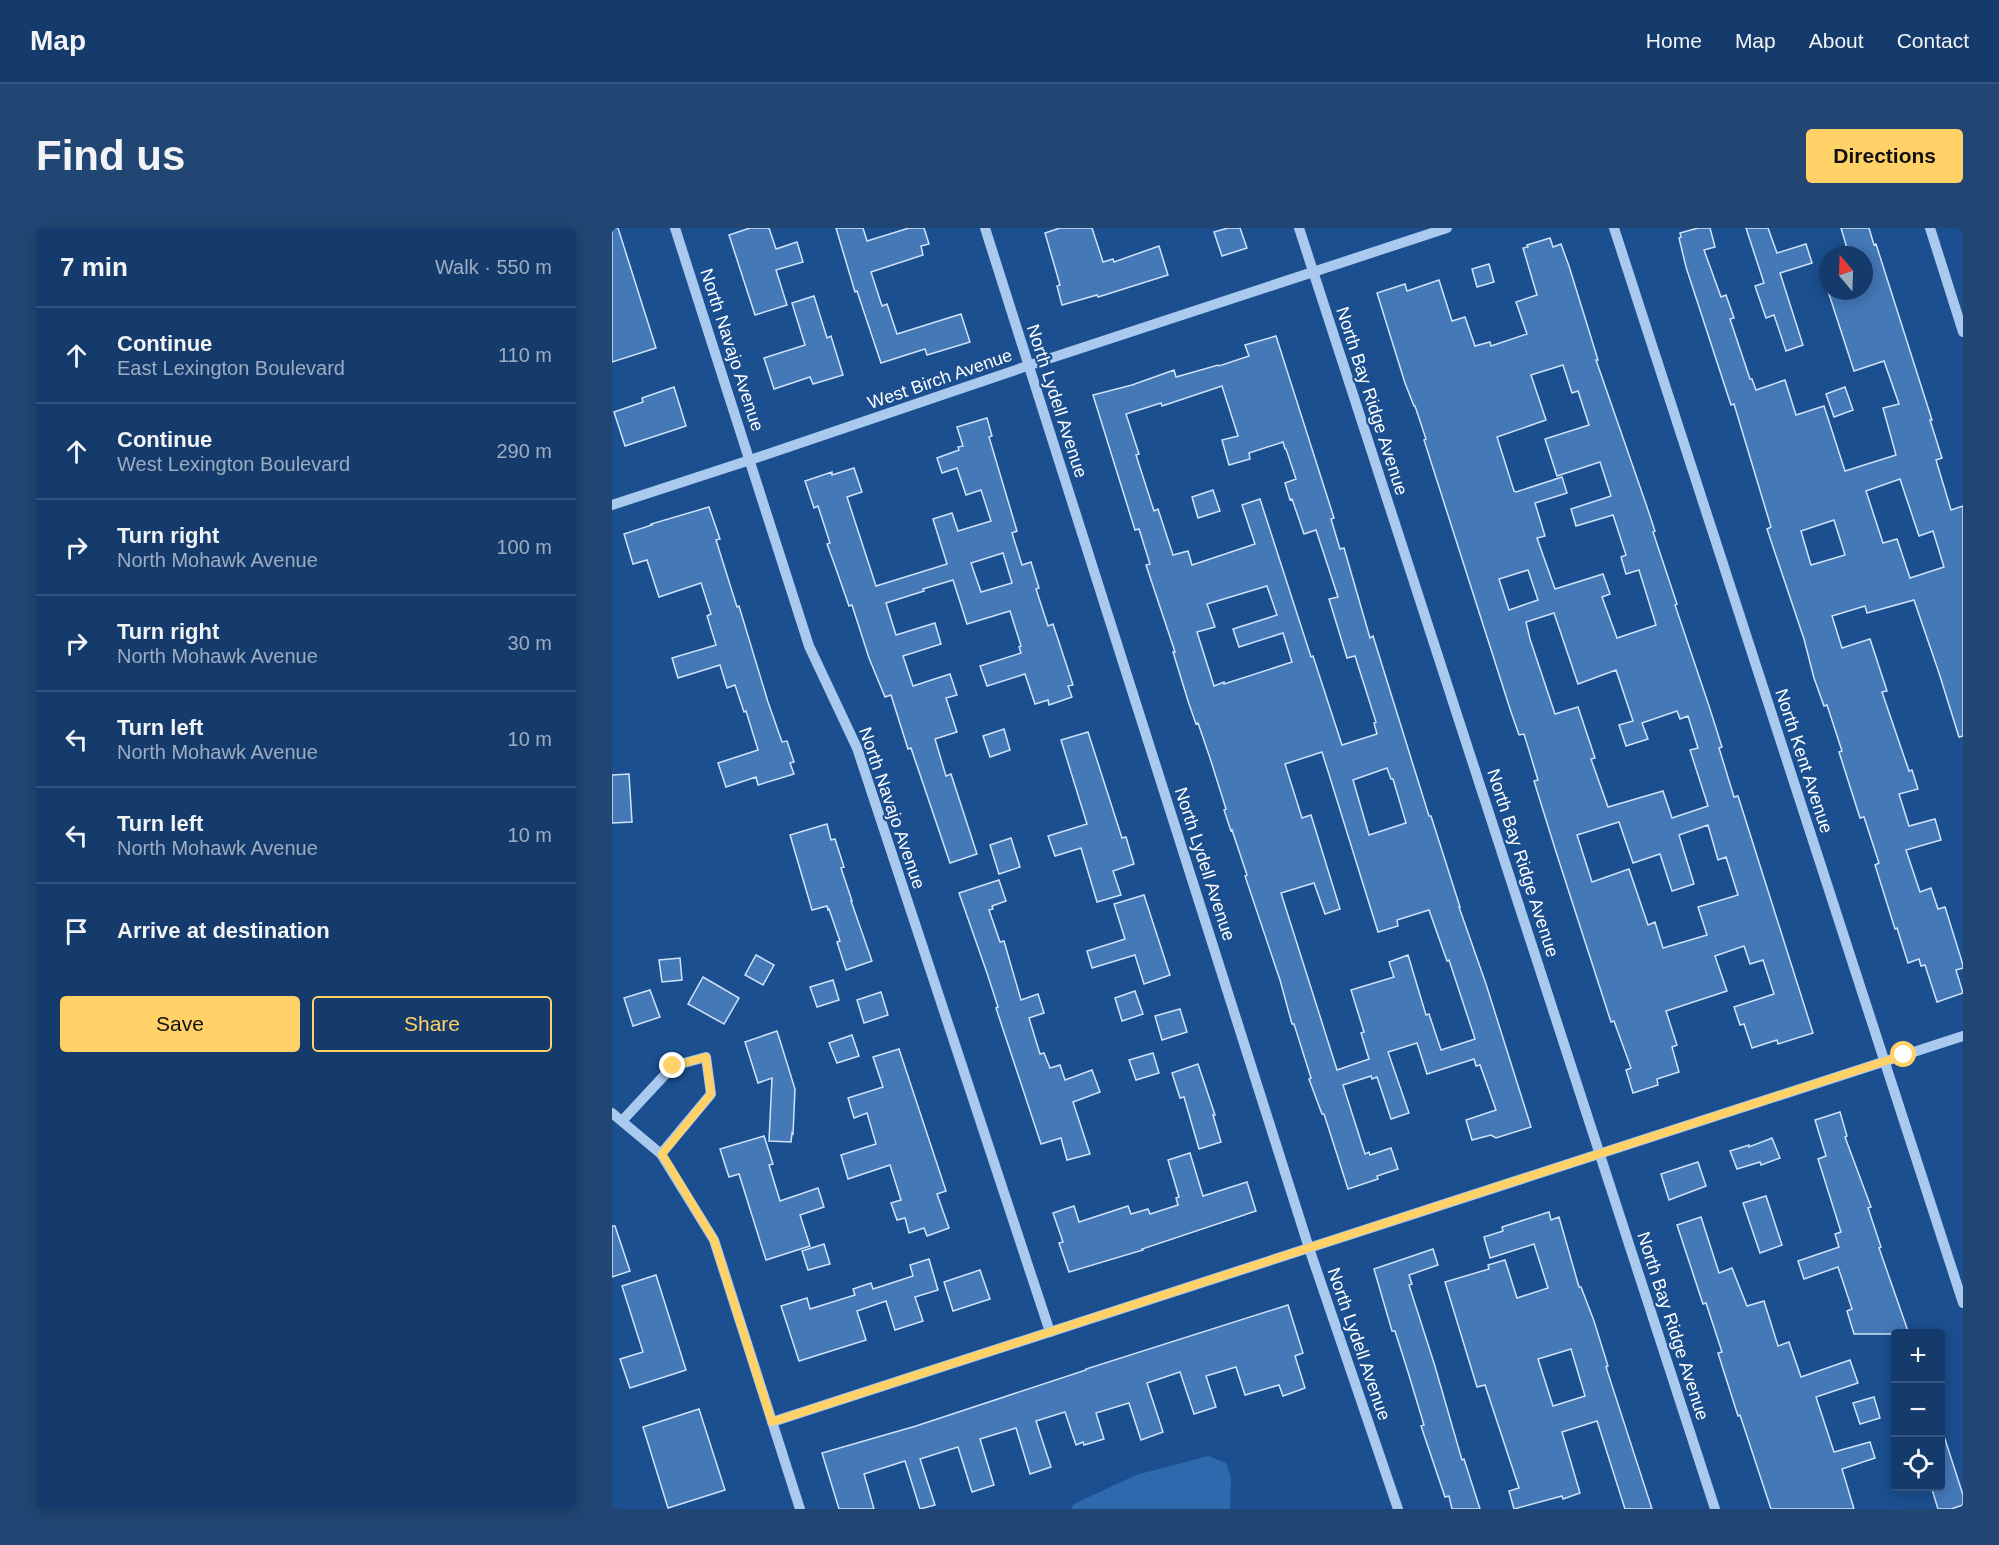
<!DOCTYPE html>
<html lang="en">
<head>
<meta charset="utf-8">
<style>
  :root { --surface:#143b6b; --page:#214673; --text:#f1f3f6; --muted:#9dadc1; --line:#33557e; --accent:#ffd166 }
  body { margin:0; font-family:Arial,sans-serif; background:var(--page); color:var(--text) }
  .controls { position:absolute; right:18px; bottom:18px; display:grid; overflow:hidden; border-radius:6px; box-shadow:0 3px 15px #0003 }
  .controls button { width:54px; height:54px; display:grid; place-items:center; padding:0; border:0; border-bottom:2px solid var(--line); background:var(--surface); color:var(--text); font:30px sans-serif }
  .compass { position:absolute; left:1207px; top:18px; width:54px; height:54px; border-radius:50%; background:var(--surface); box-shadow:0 3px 15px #0003; rotate:341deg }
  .stop { position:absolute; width:18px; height:18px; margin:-14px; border:4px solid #ffd166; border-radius:50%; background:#fff }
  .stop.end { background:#ffd166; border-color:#fff; box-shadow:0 2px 6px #0008 }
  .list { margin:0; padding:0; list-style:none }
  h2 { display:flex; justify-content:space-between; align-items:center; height:78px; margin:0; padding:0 24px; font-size:26px }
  h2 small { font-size:20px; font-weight:400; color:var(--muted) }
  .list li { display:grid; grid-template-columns:39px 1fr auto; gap:18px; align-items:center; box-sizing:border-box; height:96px; padding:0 24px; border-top:2px solid var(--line) }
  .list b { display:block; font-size:22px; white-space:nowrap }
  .list p { margin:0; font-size:20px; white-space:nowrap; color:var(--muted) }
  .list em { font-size:20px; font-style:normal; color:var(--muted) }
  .actions { display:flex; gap:12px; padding:18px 24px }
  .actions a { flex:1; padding:14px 0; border:2px solid var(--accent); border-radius:6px; text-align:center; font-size:21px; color:var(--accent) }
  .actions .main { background:var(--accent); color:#111 }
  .icon { flex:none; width:33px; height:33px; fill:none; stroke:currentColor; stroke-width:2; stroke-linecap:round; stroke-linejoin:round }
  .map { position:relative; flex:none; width:1351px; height:1281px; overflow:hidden; border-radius:6px }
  header { display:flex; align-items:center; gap:36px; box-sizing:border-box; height:84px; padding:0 30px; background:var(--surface); border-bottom:2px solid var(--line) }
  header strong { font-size:28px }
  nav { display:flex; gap:33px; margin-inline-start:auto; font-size:21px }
  .intro { display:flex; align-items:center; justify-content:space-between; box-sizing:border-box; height:144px; padding:0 36px }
  h1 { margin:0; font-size:42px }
  .button { padding:15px 27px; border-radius:6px; background:var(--accent); color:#111; font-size:21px; font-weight:700 }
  main { display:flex; gap:36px; padding:0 36px }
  aside { flex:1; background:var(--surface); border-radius:6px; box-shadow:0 3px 15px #0003 }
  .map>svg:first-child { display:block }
</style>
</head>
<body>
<header>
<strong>Map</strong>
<nav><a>Home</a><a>Map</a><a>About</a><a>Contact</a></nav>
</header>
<div class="intro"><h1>Find us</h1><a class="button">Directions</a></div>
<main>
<aside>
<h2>7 min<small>Walk · 550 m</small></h2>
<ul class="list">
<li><svg class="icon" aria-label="ahead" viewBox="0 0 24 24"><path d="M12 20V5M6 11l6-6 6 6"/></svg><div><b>Continue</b><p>East Lexington Boulevard</p></div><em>110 m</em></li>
<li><svg class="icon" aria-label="ahead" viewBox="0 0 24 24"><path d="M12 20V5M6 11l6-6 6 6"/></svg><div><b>Continue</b><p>West Lexington Boulevard</p></div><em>290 m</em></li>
<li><svg class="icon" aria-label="right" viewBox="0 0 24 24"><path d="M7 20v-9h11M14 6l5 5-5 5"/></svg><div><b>Turn right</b><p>North Mohawk Avenue</p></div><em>100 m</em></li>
<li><svg class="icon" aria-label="right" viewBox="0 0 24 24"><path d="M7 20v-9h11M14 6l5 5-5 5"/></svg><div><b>Turn right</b><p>North Mohawk Avenue</p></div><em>30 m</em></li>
<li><svg class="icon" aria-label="left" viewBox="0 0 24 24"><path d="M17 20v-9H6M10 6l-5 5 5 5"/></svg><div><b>Turn left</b><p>North Mohawk Avenue</p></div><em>10 m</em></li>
<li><svg class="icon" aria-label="left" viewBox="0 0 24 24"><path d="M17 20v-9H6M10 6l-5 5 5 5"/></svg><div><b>Turn left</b><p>North Mohawk Avenue</p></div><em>10 m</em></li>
<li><svg class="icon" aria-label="arrive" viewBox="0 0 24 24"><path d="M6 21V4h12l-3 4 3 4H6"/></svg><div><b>Arrive at destination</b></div></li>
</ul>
<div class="actions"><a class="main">Save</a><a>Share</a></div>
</aside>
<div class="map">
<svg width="1351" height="1281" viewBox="0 0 1351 1281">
  <rect width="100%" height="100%" fill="#1b4f8f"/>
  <path fill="#2e69ad" d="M596 1228 614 1235 619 1250 618 1281H459L462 1276 524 1247Z"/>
  <g fill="#4478b7" stroke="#cfe3fa" stroke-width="1.5" fill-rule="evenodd">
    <path d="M0 0H6L44 120 0 134Z"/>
    <path d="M138 0H157L164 21 185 14 191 34 164 42 175 77 143 87 117 7Z"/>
    <path d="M224 0H251L255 13 297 0H312L317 16 309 18 311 27 259 44 270 78 275 76 285 106 349 86 358 114 315 127 313 121 269 135 245 63 243 64Z"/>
    <path d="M448 0H480L491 34 501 31 502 34 547 18 556 47 486 69 485 67 450 77 445 58 448 57 433 5Z"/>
    <path d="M616 0H628L635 20 610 28 602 4Z"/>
    <path d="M1086 0H1098L1103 19 1092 22 1109 69 1114 67 1122 90 1118 91 1138 151H1140L1144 162 1173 152 1184 187 1212 178 1233 243 1284 227 1271 180 1287 176 1272 133 1242 143 1216 63H1252V27H1237L1229 0H1257L1262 17 1264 16 1320 192H1318L1330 230 1324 232 1339 282 1351 278V508L1347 509 1327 445 1302 372 1255 385 1253 378 1220 388 1230 420 1258 411 1275 463 1270 464 1297 543 1300 542 1306 561 1287 566 1297 598 1323 591 1329 612 1294 622 1308 664 1319 660 1326 681 1333 679 1351 737V740L1344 742 1351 765 1325 774 1313 737 1309 738 1307 731 1296 735 1285 700 1283 701 1263 637 1267 635 1252 589 1248 590 1227 524 1230 523 1215 477 1212 478 1202 450 1192 411 1155 301 1159 299 1122 176 1119 177 1074 39 1067 10 1069 9 1068 5ZM1288 251 1307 308 1321 303 1332 339 1298 350 1285 311 1271 315 1254 263ZM1222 292 1233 327 1199 337 1189 303Z"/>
    <path d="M1134 0H1156L1165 25 1194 16 1200 35 1168 45 1191 117 1174 123 1162 87 1154 90 1143 58 1152 55Z"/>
    <path d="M938 10 941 19 949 16 957 38 986 132H984L1035 279 1043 303 1041 304 1065 376 1063 377 1097 478 1110 519 1107 520 1122 569 1126 568 1201 805 1166 816 1165 812 1140 820 1132 796 1128 797 1122 779 1162 766 1151 732 1138 736 1132 718 1103 728 1115 763 1054 783 1065 817 1060 819 1067 844 1045 851 1046 857 1021 865 1014 842 1019 840 1002 793 999 794 945 627 922 553 926 552 912 506 907 507 899 484 812 212 814 211 803 178H802L793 155 765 65 793 56 795 63 827 52 840 93 853 89 863 118 878 114 879 118 915 106 904 74 925 67 911 20 916 19 915 17ZM951 137 960 165 966 163 977 197 933 211 945 248 988 234 999 268 959 281 964 298 1001 287 1014 327 1009 329 1014 346 1027 342 1044 397 1005 410 990 369 998 366 991 346 943 361 925 310 933 308 923 275 955 265 950 249 904 264 902 263 885 209 934 192 919 147ZM916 342 926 372 897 382 887 351ZM942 385 966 456 1004 442 1021 493 1007 497 1014 518 1036 511 1030 495 1065 483 1068 491 1076 488 1086 520 1078 522 1096 578 1060 590 1051 563 996 579 979 531 983 530 966 479 943 486 918 411 914 394ZM1007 594 1021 635 1048 626 1060 663 1082 656 1067 607 1096 597 1106 632 1114 629 1126 667 1086 679 1095 707 1051 720 1043 694 1036 697 1017 641 980 654 965 607Z"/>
    <path d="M877 36 882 54 865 59 860 41Z"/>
    <path d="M202 68 215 110 219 108 231 147 201 156 198 149 162 161 152 130 193 117 180 75Z"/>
    <path d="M664 108 722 290 719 291 728 321 732 320 758 410 761 408 817 588H819L848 679H847L874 756 919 899 884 910 879 907 860 912 854 892 884 882 868 837 864 838 862 831 815 846 805 815 776 824 797 885 779 891 765 849 760 851 759 848 731 857 753 926 757 924 758 927 779 920 786 941 765 948 766 951 736 961 712 886H710L697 851 699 850 682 796H680L668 752 633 648 635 647 620 602 619 603 612 582 614 581 598 530 586 495 584 496 577 476 561 424H563L534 337 538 336 527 301 523 302 481 167 520 157 562 142 564 149 606 137 607 138 637 128 633 117ZM610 158 626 208 610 212 617 237 638 231 637 225 671 214 673 221H674L684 251 673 255 678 272 680 271 692 306 704 302 726 369 717 371 735 430 743 428 764 494 762 495 765 506 730 517 701 428 699 429 648 271 630 277 643 316 580 337 576 323 561 327 546 281 542 283 524 227 527 226 514 186 549 175 550 178ZM655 358 665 387 621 401 627 419 671 405 680 434 612 456V454L602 458 585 404 603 399 595 376ZM710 524 766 704 786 698 785 692 817 682 835 733 837 732 863 811 829 822 817 786 814 787 796 727 777 734 782 749 739 762 752 804 749 805 757 831 725 842 669 665 702 655 713 686 728 681 699 587 690 590 673 536ZM775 540 779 551H781L794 595 757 607 741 552Z"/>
    <path d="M62 159 74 198 13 218 2 184 31 174 30 170Z"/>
    <path d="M1233 159 1241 182 1222 189 1214 166Z"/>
    <path d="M375 190 380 208 377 209 405 303 400 305 410 337 419 334 427 360 424 361 436 398 441 396 461 457 456 458 460 469 437 477 436 472 423 476 413 446 375 458 368 438 409 425 407 419 409 418 398 383 355 396 341 352 311 361 312 363 274 375 284 407 323 395 329 416 291 428 301 458 338 446 345 467 334 470 345 504 323 511 334 548 339 546 365 626 338 635 299 520 296 521 279 467 273 469 257 430 240 377 237 378 222 335 215 316 218 315 206 278 202 280 193 253 220 244V247L242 240 250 264 235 269 264 358 335 336 321 291 340 285 346 303 379 293 369 262 354 267 345 240 330 245 325 230 347 222 346 219 351 218 345 199ZM391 325 400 355 369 364 359 335Z"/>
    <path d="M601 262 608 283 586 290 580 269Z"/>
    <path d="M97 279 108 311 104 312 125 379 127 378 156 474 170 514 175 513 182 534 178 535 182 546 146 557 144 549 114 559 106 535 146 522 134 483 132 484 123 457 115 460 108 437 66 450 60 430 104 417 95 388 99 386 89 355 47 369 35 332 21 336 12 306 40 297 39 296Z"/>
    <path d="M392 501 398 522 378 529 371 508Z"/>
    <path d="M476 504 510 610 514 609 522 636 501 643 509 667 485 674 469 620 443 628 436 608 475 596 449 512Z"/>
    <path d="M17 546 20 594 0 595V547Z"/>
    <path d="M215 596 219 612 223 611 232 639 229 640 240 673H239L260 733 234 742 225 714 228 713 217 681 216 682 215 678 200 682 178 607Z"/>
    <path d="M399 610 408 639 387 646 378 617Z"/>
    <path d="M387 652 394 673 380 678 381 681 377 682 388 714 392 713 409 772 426 766 432 785 417 790 428 826 432 825 438 840 448 837 453 852 480 842 488 864 461 874 478 926 455 932 449 910 429 916 384 780 386 779 375 745 347 665Z"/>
    <path d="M532 667 558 747 532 756 523 727 480 740 475 723 513 711 502 676Z"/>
    <path d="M144 727 162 737 151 757 133 747Z"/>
    <path d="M68 730 70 752 50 754 47 732Z"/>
    <path d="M91 749 127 770 112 796 76 776Z"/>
    <path d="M221 752 227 772 205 779 198 759Z"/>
    <path d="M38 762 48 789 21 798 12 770Z"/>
    <path d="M523 763 531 786 510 793 503 770Z"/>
    <path d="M269 764 276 787 252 795 245 772Z"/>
    <path d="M568 781 575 804 550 812 543 788Z"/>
    <path d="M165 803 183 861 181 906 180 905 179 914 157 913 160 850 146 855 133 814Z"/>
    <path d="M240 807 247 828 225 835 217 815Z"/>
    <path d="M287 821 334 963 325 966 337 1000 315 1008 312 1000 297 1005 293 990 285 992 279 975 289 972 278 937 236 951 229 927 264 916 255 885 242 890 236 870 271 859 261 829Z"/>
    <path d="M541 825 547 845 524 852 517 832Z"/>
    <path d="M586 836 603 887H601L609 914 587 921 572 869 568 870 560 845Z"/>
    <path d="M1228 884 1235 908 1233 909 1259 979 1256 980 1269 1019 1267 1020 1297 1106H1242L1235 1083 1240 1081 1226 1039 1192 1051 1186 1033 1227 1019 1223 1006 1229 1004 1206 931 1214 928 1203 892Z"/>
    <path d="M152 908 161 936 157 937 168 973 206 960 212 979 188 987 198 1018 154 1032 127 946 117 949 108 921Z"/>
    <path d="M1160 910 1168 930 1149 937 1148 934 1125 941 1118 923 1137 917V919Z"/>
    <path d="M578 925 591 968 635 954 644 983 530 1021 531 1022 457 1044 447 1015 451 1014 441 985 462 978 467 994 516 978 519 986 536 981 538 986 566 977 564 970 567 969 556 932Z"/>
    <path d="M1086 934 1094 958 1057 972 1049 946Z"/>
    <path d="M1154 968 1170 1017 1148 1025 1131 975Z"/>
    <path d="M937 984 939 992 947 989 967 1059H969L982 1093 996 1138 994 1139 1040 1281H1013L985 1193 950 1204 968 1265 951 1271 950 1268 902 1281 897 1263 907 1260 873 1157 865 1159 833 1054 877 1041 876 1037 893 1032 905 1070 936 1060 922 1016 878 1030 872 1009 891 1003 890 999ZM959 1121 973 1168 941 1178 926 1131Z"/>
    <path d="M1089 989 1107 1045 1120 1040 1135 1078 1152 1073 1166 1118 1177 1114 1189 1149 1238 1132 1246 1155 1204 1169 1222 1224 1258 1214 1263 1230 1230 1241 1242 1281H1159L1128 1187 1126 1188 1106 1125 1110 1124 1094 1075 1091 1076 1065 997Z"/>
    <path d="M0 998H3L18 1043 0 1049Z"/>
    <path d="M212 1016 218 1036 196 1042 190 1023Z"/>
    <path d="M821 1021 826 1037 797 1047 800 1056 797 1057 822 1135 850 1232 852 1231 868 1281H840L837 1268 833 1269 809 1198 812 1197 796 1144 783 1103H780L762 1041Z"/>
    <path d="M317 1031 326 1062 303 1069 311 1093 283 1102 274 1073 245 1083 254 1112 187 1133 169 1078 195 1070 198 1081 243 1067 241 1061 259 1055 261 1061 301 1048 298 1037Z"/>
    <path d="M368 1042 378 1071 341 1083 332 1054Z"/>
    <path d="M44 1047 74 1142 18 1160 8 1131 31 1124 10 1058Z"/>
    <path d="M676 1077 691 1125 683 1128 693 1160 671 1168 667 1157 633 1167 624 1139 594 1148 604 1179 582 1186 568 1144 535 1155 551 1204 529 1212 517 1175 484 1185 492 1211 472 1217 471 1214 464 1217 453 1184 424 1193 439 1239 418 1246 404 1200 368 1211 382 1257 360 1264 346 1219 308 1231 323 1277 308 1281 293 1233 252 1246 262 1281H227L210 1225 304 1198 474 1142V1141Z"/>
    <path d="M1262 1169 1268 1190 1248 1196 1241 1175Z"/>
    <path d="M87 1181 113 1262 56 1280 31 1199Z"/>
    <path d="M1332 1208 1351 1267V1277L1339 1281H1326L1319 1258H1329V1209Z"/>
  </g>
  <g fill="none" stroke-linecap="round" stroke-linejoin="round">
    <g stroke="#a9c9ee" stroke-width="10">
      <path d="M63 0 197 418 245 520 438 1104"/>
      <path d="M373 0 697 1020 786 1281"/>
      <path d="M687 0 1103 1281"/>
      <path d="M1002 0 1351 1075"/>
      <path d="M1318 0 1351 104"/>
      <path d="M0 277 138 232 436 131 835 0"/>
      <path d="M0 885 49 926 102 1012 188 1281"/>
      <path d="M10 893 61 838 94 829 99 866 49 926"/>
      <path d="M160 1194 1351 808"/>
    </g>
  </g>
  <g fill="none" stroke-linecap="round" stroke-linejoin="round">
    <path stroke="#ffd166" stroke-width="8" d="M61 838 94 829 99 866 50 926 102 1012 160 1194 1292 827"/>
  </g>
  <g text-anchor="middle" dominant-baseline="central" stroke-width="4.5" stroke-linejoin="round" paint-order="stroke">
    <g font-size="18" fill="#fff" stroke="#1b4f8f">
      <text transform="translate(120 122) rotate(72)">North Navajo Avenue</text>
      <text transform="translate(328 151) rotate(-19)">West Birch Avenue</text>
      <text transform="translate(445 173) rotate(72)">North Lydell Avenue</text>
      <text transform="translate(760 173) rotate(72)">North Bay Ridge Avenue</text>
      <text transform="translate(1192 533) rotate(72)">North Kent Avenue</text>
      <text transform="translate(280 580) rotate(71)">North Navajo Avenue</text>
      <text transform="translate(911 635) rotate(72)">North Bay Ridge Avenue</text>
      <text transform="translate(593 636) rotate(72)">North Lydell Avenue</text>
      <text transform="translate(1061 1098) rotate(72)">North Bay Ridge Avenue</text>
      <text transform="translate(747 1116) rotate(71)">North Lydell Avenue</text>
    </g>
  </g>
</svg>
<div class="controls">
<button>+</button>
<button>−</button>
<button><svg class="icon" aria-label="locate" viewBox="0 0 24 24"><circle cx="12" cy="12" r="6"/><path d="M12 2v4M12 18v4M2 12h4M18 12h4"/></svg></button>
</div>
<svg class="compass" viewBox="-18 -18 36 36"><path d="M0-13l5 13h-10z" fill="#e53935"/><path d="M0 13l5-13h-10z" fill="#9dadc1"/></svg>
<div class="stop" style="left:1292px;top:827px"></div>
<div class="stop end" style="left:61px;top:838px"></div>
</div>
</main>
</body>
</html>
